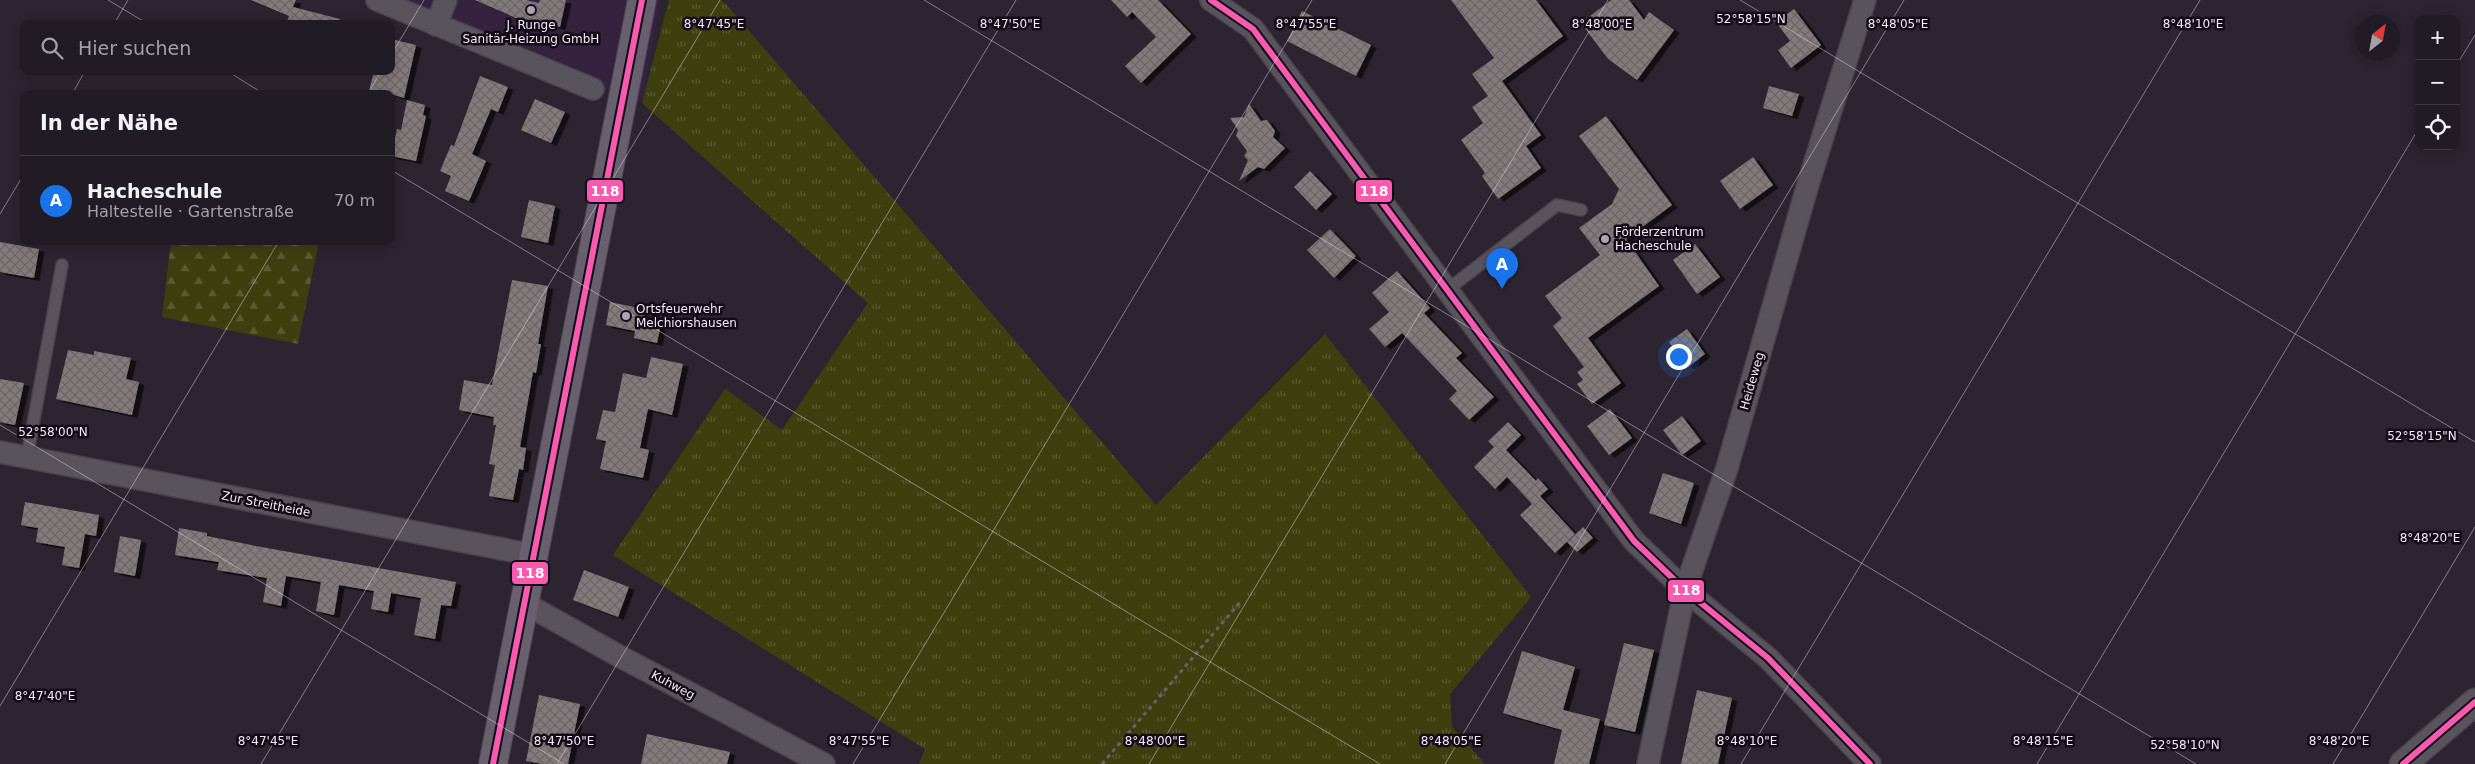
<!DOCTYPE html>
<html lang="de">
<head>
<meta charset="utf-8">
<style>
  :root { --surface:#211b25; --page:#29242d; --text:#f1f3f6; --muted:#a2a1a7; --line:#3e3942; --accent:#1a73e8 }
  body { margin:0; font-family:"DejaVu Sans",sans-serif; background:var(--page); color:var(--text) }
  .controls { position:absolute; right:15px; top:15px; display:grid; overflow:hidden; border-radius:10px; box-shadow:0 2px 12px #0003 }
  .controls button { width:45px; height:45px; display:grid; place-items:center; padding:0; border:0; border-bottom:1px solid var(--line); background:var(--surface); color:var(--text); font:25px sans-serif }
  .compass { position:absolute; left:2355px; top:15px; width:45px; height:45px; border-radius:50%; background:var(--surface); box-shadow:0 2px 12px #0003; rotate:31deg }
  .you { position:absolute; left:1678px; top:356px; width:18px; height:18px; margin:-12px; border:4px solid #fff; border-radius:50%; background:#1a73e8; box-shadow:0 0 0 8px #1a73e833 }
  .badge { display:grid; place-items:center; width:32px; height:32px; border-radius:50%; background:var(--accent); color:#fff; font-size:16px; font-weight:700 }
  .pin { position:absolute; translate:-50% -41px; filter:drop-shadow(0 1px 2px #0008) }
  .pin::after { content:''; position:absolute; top:26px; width:18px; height:15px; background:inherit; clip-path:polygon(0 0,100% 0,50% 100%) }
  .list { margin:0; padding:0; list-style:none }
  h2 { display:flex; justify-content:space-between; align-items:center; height:65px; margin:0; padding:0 20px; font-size:21px }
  h2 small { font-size:16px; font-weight:400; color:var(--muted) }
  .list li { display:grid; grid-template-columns:32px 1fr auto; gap:15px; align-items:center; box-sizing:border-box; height:90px; padding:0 20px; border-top:1px solid var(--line) }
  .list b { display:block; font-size:19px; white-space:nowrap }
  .list p { margin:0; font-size:16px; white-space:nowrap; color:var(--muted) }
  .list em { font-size:16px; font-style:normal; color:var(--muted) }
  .icon { flex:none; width:28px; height:28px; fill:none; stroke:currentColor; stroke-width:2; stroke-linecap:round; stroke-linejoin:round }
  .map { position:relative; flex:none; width:2475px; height:764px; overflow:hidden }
  .search { position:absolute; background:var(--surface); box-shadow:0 2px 12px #0003; left:20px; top:20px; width:375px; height:55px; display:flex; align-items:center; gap:12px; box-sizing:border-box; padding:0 18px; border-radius:10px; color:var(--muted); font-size:19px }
  .panel { position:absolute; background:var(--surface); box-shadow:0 2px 12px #0003; left:20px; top:90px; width:375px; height:155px; border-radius:10px }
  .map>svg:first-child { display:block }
</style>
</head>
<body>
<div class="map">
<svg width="2475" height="764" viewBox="0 0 2475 764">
  <defs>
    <pattern id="grass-tufts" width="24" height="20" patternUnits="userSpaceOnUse" patternTransform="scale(1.25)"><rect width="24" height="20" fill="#3e3f0f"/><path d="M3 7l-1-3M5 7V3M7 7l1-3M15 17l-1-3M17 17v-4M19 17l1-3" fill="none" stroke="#5a5b33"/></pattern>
    <pattern id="forest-firs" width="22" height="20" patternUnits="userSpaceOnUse" patternTransform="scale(1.25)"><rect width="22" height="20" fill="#3e3f0f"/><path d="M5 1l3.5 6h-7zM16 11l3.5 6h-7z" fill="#5a5b33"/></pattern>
    <pattern id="building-cross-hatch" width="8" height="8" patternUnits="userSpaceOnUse" patternTransform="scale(1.25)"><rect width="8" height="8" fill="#837a7b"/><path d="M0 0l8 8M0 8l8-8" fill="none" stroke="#6c6568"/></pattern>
    <filter id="shadow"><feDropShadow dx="5.5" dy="3" stdDeviation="0" flood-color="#0009"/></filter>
  </defs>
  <rect width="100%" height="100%" fill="#2c2431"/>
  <path fill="#34223f" d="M369 0H661L642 103Z"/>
  <path fill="url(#grass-tufts)" d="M669 0H721L726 4 1156 505 1325 334 1531 597 1450 694 1452 727 1485 764H919L925 749 613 555 725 389 782 430 868 303 642 103Z"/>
  <path fill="url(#forest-firs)" d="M171 241H319L298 344 162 317Z"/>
  <g fill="url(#building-cross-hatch)" filter="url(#shadow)">
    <path d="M251 0H296L293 7 340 19 339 24H286L289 16Z"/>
    <path d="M475 0H526L539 3 540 0H566L560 27 516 18Z"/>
    <path d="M1111 0H1158L1191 34 1141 83 1125 66 1156 37 1132 12 1127 17Z"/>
    <path d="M1451 0H1536L1563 36 1502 81 1541 135 1526 146 1541 168 1498 199 1482 176 1485 173 1461 140 1483 123 1472 107 1488 96 1472 74 1494 58Z"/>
    <path d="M1611 0H1629L1644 20 1649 12 1674 30 1637 80 1608 59 1581 23Z"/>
    <path d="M1794 9 1821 45 1791 68 1778 50 1790 41 1776 22Z"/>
    <path d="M1302 11 1371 45 1356 76 1287 41Z"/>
    <path d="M391 39 416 45 404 98 391 94 369 91 374 71H391Z"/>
    <path d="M480 76 508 87 498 112 491 109 472 154 486 161 469 201 445 191 451 176 440 171 451 145 454 146Z"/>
    <path d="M1769 86 1799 94 1792 116 1763 108Z"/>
    <path d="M535 99 565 112 551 143 521 130Z"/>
    <path d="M407 100 425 105 423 115 426 116 416 161 391 156 397 129 401 130Z"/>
    <path d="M1249 104 1261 121 1267 120 1275 131 1273 137 1285 148 1264 169 1258 167 1239 181 1248 160 1244 156 1247 151 1236 136 1238 130 1230 118 1244 117Z"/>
    <path d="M1606 116 1672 205 1626 239 1659 286 1588 338 1621 383 1592 404 1577 384 1583 380 1577 372 1584 367 1553 326 1562 318 1545 296 1600 255 1579 228 1612 204 1619 189 1579 136Z"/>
    <path d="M1753 157 1773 185 1740 209 1720 181Z"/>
    <path d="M1310 171 1332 194 1316 210 1294 187Z"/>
    <path d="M529 200 555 206 548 243 521 237Z"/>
    <path d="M1330 229 1356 256 1334 278 1307 250Z"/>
    <path d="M0 242 39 249 34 278 0 272Z"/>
    <path d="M1695 244 1720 277 1697 294 1673 260Z"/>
    <path d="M1397 271 1430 308 1424 313 1462 353 1456 358 1494 397 1469 420 1449 399 1457 391 1402 333 1385 347 1369 329 1389 312 1372 293Z"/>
    <path d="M512 280 548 286 538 344H541L536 373 533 372 520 447 526 448 523 470 519 469 513 500 489 496 495 465 489 464 496 425H493L494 417 459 410 464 380 492 385Z"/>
    <path d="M610 302 634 307 660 328 657 343 634 338 635 331 606 325Z"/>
    <path d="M1687 329 1705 354 1688 367 1669 342Z"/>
    <path d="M68 350 94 355V351L131 358 126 379 139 382 132 415 56 399Z"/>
    <path d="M651 357 683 364 672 415 648 409 640 448 649 450 643 478 600 469 606 441 596 439 603 410 615 412 623 373 646 378Z"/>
    <path d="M0 379 24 383 15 425 0 422Z"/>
    <path d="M1610 409 1632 438 1609 455 1587 426Z"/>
    <path d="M1682 416 1701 441 1682 455 1663 430Z"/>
    <path d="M1508 422 1521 435 1506 450 1536 481 1538 478 1548 489 1540 496 1575 534 1555 553 1520 515 1532 504 1507 477 1495 489 1474 467 1494 447 1488 441Z"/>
    <path d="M1663 473 1694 483 1681 524 1649 513Z"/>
    <path d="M25 502 99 515 96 536 85 534 79 568 62 565 65 547 36 542 38 528 21 525Z"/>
    <path d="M1583 527 1593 538 1577 552 1567 542Z"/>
    <path d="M179 528 207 533V536L256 546 456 582 451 606 441 605 435 639 414 635 421 598 391 593 388 612 371 609 374 591 339 585 334 615 316 611 321 582 286 576 281 606 263 602 267 578 217 570 219 562 175 555Z"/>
    <path d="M120 536 141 540 135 576 114 572Z"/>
    <path d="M584 570 629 587 618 617 573 600Z"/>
    <path d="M1624 643 1654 650 1635 732 1604 725Z"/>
    <path d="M1522 651 1575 667 1563 710 1600 719 1589 764H1554L1562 730 1503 713Z"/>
    <path d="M1697 690 1732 698 1718 764H1681Z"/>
    <path d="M539 695 580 704 568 764H543L526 761Z"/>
    <path d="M647 734 730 752 727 764H641Z"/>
  </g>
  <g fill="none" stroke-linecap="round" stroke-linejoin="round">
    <defs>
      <g id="service">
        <path d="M1447 290 1557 205 1581 210"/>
        <path d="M27 457 62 265"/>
      </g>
      <g id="minor">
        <path d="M377 0 593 89"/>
        <path d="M1211 0 1253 29 1634 541 1685 590 1768 658 1870 764"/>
        <path d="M436 25 446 0"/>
        <path d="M0 452 533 555"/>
        <path d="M524 603 619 656 824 764"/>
        <path d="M1648 764 1685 590 1727 468 1806 191 1865 0"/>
      </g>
      <path id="tertiary" d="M2403 764 2475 702"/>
      <path id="primary" d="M493 764 642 0"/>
    </defs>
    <use href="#service" stroke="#49424e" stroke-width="14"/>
    <use href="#minor" stroke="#49424e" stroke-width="24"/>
    <use href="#tertiary" stroke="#49424e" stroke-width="29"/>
    <use href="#primary" stroke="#49424e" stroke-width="30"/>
    <path stroke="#68616c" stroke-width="3" stroke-dasharray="4 4" stroke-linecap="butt" d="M1102 764 1241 601"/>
    <use href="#service" stroke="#59535d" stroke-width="11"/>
    <use href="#minor" stroke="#59535d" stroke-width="21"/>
    <use href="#tertiary" stroke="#59535d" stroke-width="26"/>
    <use href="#primary" stroke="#685f6f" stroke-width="28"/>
    <defs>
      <g id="bus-1">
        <path d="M1211 0 1253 29 1634 541 1685 590 1768 658 1870 764"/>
        <path d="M493 764 642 0"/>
        <path d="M2403 764 2475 702"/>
      </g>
    </defs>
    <use href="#bus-1" stroke="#120c17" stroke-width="10"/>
    <use href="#bus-1" stroke="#f75aaf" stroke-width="6"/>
  </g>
  <path fill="none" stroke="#f2e8f9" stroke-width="1" stroke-opacity="0.45" d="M108 0 148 24M924 0 2196 764M1740 0 2475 442M114 24 128 0M391 55 424 0M2456 66 2475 35M227 71 264 94M72 94 85 71M368 94 381 71M391 170 1380 764M0 214 24 174M0 425 564 764M0 706 279 241M261 764 720 0M557 764 1016 0M853 764 1312 0M1149 764 1608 0M1445 764 1904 0M1741 764 2200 0M2037 764 2419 128M2333 764 2475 527"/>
  <g fill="#ada3b3" stroke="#120c17" stroke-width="2">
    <circle cx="531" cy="10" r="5"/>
    <circle cx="1605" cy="239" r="5"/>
    <circle cx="626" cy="316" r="5"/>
  </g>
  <g text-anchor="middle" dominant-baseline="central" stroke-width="5" stroke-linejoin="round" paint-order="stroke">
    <g font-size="12" fill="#f2e8f9" stroke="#120c17" text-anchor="start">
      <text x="531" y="25" text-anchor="middle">J. Runge<tspan x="531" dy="14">Sanitär-Heizung GmbH</tspan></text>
      <text x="1615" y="232">Förderzentrum<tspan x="1615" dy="14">Hacheschule</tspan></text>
      <text x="636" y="309">Ortsfeuerwehr<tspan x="636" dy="14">Melchiorshausen</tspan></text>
    </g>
    <g font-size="12" fill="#f2e8f9" stroke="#120c17">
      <text transform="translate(1752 381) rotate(-74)">Heideweg</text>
      <text transform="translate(266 504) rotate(11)">Zur Streitheide</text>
      <text transform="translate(673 685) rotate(28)">Kuhweg</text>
    </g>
  </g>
  <g font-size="12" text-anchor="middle" fill="#f2e8f9" stroke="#120c17" stroke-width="5" stroke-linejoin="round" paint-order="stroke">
    <text x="1751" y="23">52°58'15"N</text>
    <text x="1898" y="28">8°48'05"E</text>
    <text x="2193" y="28">8°48'10"E</text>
    <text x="714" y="28">8°47'45"E</text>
    <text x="1010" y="28">8°47'50"E</text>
    <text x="1306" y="28">8°47'55"E</text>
    <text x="1602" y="28">8°48'00"E</text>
    <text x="53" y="436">52°58'00"N</text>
    <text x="2422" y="440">52°58'15"N</text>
    <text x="2430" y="542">8°48'20"E</text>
    <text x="45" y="700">8°47'40"E</text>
    <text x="268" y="745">8°47'45"E</text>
    <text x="564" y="745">8°47'50"E</text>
    <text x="859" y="745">8°47'55"E</text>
    <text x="1155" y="745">8°48'00"E</text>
    <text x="1451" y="745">8°48'05"E</text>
    <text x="1747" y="745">8°48'10"E</text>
    <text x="2043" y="745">8°48'15"E</text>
    <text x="2339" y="745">8°48'20"E</text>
    <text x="2185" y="749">52°58'10"N</text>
  </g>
  <g stroke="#120c17" stroke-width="2">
    <rect x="586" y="179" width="38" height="24" rx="5" fill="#f75aaf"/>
    <rect x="1355" y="179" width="38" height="24" rx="5" fill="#f75aaf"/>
    <rect x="511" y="561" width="38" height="24" rx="5" fill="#f75aaf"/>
    <rect x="1667" y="579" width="38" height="24" rx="5" fill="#f75aaf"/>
  </g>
  <g font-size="14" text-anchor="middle" font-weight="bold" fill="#fff">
    <text x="605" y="196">118</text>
    <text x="1374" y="196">118</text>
    <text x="530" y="578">118</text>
    <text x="1686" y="595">118</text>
  </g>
</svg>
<div class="controls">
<button>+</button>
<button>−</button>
<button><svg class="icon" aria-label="locate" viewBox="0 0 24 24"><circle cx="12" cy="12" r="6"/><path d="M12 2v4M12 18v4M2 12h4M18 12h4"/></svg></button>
</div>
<svg class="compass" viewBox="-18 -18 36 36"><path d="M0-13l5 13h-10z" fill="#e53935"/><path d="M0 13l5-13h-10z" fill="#a2a1a7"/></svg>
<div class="you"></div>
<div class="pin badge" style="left:1502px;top:289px">A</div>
<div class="search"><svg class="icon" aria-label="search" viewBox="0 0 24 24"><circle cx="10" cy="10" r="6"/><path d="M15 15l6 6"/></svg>Hier suchen</div>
<section class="panel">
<h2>In der Nähe<small></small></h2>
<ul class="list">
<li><span class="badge">A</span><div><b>Hacheschule</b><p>Haltestelle · Gartenstraße</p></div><em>70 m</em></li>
</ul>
</section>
</div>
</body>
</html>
